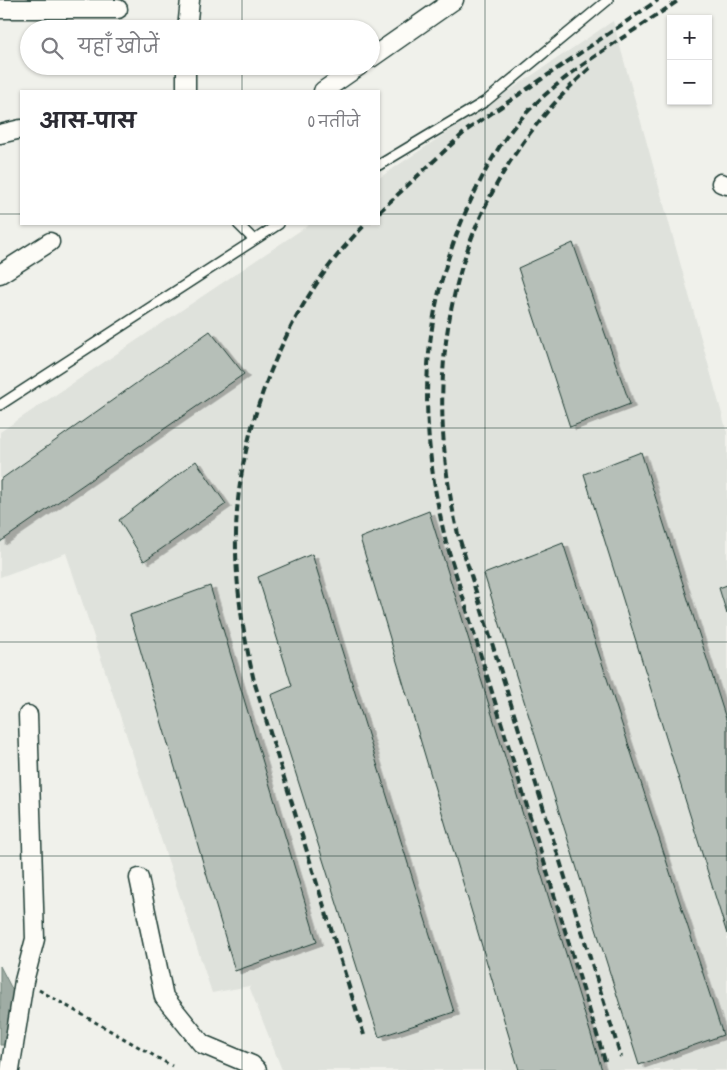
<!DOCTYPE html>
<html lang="hi">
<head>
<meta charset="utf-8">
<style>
  :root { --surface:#fff; --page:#f7f7f7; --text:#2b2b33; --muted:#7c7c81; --line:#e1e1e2 }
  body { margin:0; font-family:"Patrick Hand","Playpen Sans Deva",sans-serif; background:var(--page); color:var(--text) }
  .controls { position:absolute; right:15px; top:15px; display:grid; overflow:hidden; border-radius:0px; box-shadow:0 1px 4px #0004 }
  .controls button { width:45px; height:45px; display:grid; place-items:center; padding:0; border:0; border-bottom:1px solid var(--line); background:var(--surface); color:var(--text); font:25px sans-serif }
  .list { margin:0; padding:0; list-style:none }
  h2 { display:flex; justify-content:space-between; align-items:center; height:65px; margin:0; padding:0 20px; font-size:21px }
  h2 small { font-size:16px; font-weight:400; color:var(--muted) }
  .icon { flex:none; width:28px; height:28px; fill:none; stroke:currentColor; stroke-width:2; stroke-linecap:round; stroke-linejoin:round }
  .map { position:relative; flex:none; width:727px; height:1070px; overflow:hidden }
  .search { position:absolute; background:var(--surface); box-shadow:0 1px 4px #0004; left:20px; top:20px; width:360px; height:55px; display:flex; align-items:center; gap:12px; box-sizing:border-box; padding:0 18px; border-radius:28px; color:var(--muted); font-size:19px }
  .panel { position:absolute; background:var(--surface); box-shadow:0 1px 4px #0004; left:20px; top:90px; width:360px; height:135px; border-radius:0px }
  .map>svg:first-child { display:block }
</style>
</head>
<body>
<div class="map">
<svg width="727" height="1070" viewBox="0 0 727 1070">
  <defs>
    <filter id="shadow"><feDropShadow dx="5.5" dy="3" stdDeviation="0" flood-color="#0004"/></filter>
  </defs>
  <rect width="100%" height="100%" fill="#f0f1eb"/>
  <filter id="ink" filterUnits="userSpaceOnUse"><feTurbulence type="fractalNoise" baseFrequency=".02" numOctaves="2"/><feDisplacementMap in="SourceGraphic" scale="10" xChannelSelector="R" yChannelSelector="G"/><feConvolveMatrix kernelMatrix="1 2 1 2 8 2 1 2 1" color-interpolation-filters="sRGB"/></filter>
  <g filter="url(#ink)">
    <path fill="#dfe2dc" d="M613 21 727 432V1070H282L249 986 212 993 66 553 0 577V432L310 224H379V178Z"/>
    <path fill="#9faca4" stroke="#6c8077" d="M0 966 14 993V1045H0Z"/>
    <g fill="#b6bfb8" stroke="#1f3d34" filter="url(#shadow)">
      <path d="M573 243 630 404 570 427 518 268Z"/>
      <path d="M210 331 244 374 0 542V480Z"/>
      <path d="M641 452 727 722V934L584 474Z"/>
      <path d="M196 461 226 504 144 561 119 520Z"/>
      <path d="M429 511 602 1070H519L360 538Z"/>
      <path d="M563 543 723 1035 639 1065 484 574Z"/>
      <path d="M312 554 454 1012 379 1037 271 695 292 686 258 577Z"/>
      <path d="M727 585V614L719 588Z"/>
      <path d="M210 586 317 942 235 971 130 615Z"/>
    </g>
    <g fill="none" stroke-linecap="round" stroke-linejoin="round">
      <defs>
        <g id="lane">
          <path d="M379 165 486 101 608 0"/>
          <path d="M238 224 253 239"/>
          <path d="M0 405 279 224"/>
        </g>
        <g id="street">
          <path d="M0 9H118"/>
          <path d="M187 29 190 0"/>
          <path d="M371 58 454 0"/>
          <path d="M186 66V91"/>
          <path d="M323 91 359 66"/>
          <path d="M0 134 21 129"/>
          <path d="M721 183 727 185"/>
          <path d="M0 274 50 242"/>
          <path d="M139 878 164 997 202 1044 252 1065 257 1070"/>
          <path d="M10 1070 24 981 35 939 28 715"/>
        </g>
      </defs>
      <use href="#lane" stroke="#1f3d34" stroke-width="12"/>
      <use href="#street" stroke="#1f3d34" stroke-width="21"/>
      <path stroke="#1f3d34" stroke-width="3" stroke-dasharray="4 4" stroke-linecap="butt" d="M39 990 172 1066"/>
      <use href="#lane" stroke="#fdfcf7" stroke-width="9"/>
      <use href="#street" stroke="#fdfcf7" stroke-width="18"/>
      <g stroke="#1f3d34" stroke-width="4" stroke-dasharray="8 4" stroke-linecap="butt">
        <path d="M590 68C454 190 417 360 458 534L621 1057"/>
        <path d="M379 212 467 130 658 0"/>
        <path d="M364 1035 254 681C243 633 235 584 236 535 237 427 289 298 366 224"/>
        <path d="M605 1061 446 542C417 421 418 313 472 198 485 171 499 143 519 121 563 71 625 38 679 0"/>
      </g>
    </g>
  </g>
  <path fill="none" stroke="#1f3d34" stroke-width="1" stroke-opacity="0.55" d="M242 0V29M485 0V1070M242 66V91M0 214H21M379 214H727M242 224V1070M0 428H727M0 642H727M0 856H727"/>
</svg>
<div class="controls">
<button>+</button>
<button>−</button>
</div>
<div class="search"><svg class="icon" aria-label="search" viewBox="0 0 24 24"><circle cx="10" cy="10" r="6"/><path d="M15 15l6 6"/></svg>यहाँ खोजें</div>
<section class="panel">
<h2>आस-पास<small>0 नतीजे</small></h2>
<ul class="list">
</ul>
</section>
</div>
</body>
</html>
